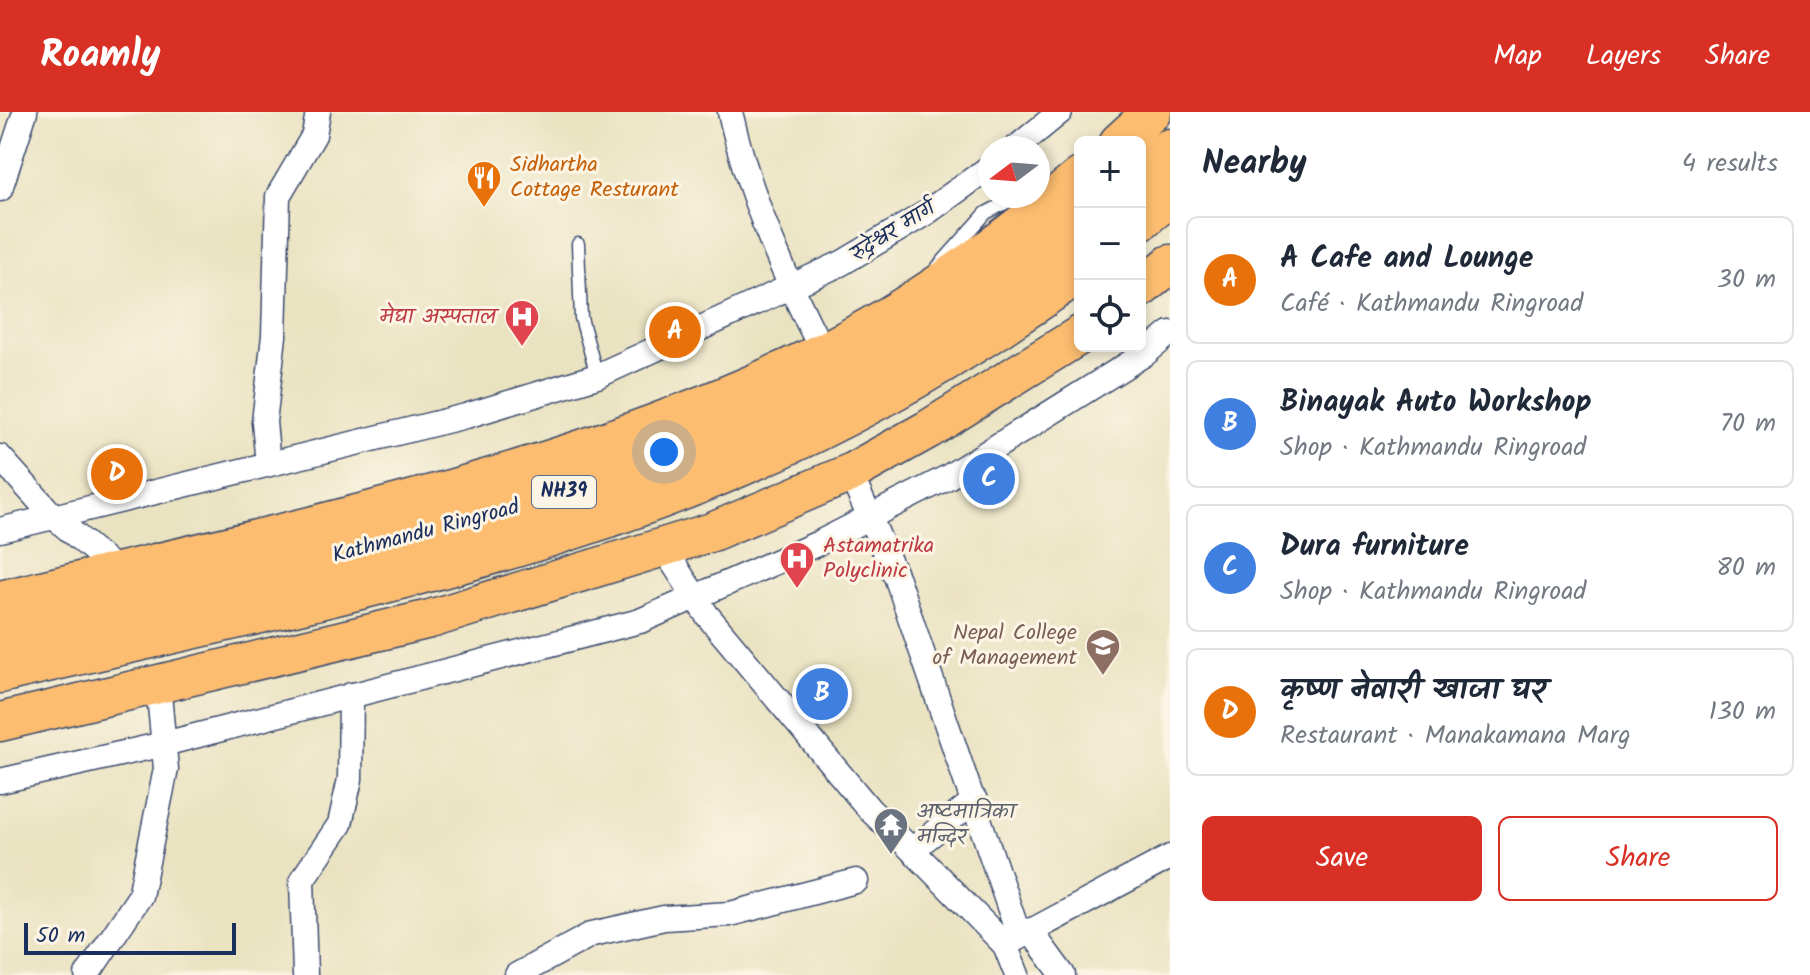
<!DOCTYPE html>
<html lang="en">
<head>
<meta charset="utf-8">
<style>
  :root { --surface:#fff; --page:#f6f6f7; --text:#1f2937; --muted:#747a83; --line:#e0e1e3; --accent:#d93025 }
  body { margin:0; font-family:Kalam,"Playpen Sans Deva",sans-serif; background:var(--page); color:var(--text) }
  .controls { position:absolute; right:24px; top:24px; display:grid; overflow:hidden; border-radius:12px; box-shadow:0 4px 12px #0003 }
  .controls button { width:72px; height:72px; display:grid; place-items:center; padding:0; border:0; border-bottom:2px solid var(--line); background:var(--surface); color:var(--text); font:40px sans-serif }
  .compass { position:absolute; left:978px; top:24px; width:72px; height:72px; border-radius:50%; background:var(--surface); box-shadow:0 4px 12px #0003; rotate:254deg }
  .scale { position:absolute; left:24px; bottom:20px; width:212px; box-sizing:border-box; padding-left:8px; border:4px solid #1b2f5e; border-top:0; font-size:22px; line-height:28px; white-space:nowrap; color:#1b2f5e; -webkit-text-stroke:6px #fcf5e5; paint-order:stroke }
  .you { position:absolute; left:664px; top:340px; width:28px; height:28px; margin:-20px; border:6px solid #fff; border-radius:50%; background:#1a73e8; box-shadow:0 0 0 12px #1a73e833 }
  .badge { display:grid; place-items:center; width:52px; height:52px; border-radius:50%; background:var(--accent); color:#fff; font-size:26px; font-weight:700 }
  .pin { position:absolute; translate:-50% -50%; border:4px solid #fff; box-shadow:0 2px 8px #0006 }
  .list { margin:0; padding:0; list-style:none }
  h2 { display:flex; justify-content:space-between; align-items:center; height:104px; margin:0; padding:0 32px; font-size:34px }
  h2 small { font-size:26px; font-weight:400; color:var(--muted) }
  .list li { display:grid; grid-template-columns:52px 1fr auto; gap:24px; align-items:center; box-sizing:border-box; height:128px; margin:0 16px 16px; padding:0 16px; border:2px solid var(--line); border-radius:12px }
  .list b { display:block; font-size:30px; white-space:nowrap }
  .list p { margin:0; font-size:26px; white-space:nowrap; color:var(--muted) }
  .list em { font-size:26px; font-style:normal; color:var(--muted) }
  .actions { display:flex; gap:16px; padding:24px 32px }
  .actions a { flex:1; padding:18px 0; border:2px solid var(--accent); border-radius:12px; text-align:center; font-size:28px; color:var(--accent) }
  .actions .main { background:var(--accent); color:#fff }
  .icon { flex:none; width:44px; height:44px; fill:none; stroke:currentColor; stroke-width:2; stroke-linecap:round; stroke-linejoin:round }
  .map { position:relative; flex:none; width:1170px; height:863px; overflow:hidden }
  header { display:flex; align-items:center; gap:48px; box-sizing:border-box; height:112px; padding:0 40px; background:var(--accent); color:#fff }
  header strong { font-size:38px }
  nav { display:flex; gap:44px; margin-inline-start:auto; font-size:28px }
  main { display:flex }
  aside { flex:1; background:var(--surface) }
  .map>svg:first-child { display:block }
</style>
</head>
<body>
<header>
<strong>Roamly</strong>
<nav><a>Map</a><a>Layers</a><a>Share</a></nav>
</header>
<main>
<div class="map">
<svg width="1170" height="863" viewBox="0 0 1170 863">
  <rect width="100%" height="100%" fill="#fcf5e5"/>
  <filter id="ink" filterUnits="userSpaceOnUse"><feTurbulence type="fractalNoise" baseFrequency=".0125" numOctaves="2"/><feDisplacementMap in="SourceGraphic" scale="16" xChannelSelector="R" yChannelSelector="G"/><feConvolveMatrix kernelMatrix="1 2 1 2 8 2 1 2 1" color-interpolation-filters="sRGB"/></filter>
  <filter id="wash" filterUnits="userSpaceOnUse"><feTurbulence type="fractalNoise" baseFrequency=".006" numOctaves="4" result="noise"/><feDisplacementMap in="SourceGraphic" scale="32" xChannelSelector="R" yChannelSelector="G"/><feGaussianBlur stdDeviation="1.8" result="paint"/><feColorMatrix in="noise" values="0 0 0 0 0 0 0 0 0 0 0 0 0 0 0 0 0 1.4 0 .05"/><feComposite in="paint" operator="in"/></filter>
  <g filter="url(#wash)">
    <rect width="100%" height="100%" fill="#eae3c2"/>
  </g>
  <g filter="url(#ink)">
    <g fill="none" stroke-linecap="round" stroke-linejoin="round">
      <defs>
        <g id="lane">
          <path d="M578 132 581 206 597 264"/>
          <path d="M937 156 986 101 1019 84"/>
        </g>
        <g id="street">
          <path d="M730 0C749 84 783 163 823 240"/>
          <path d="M1016 36 1060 0"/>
          <path d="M0 77 25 0"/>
          <path d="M0 345 54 405 118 459"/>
          <path d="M268 352 264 310 274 224 278 84 314 23 318 0"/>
          <path d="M850 361 897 467 1019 824"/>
          <path d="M0 418 466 304 597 264 842 151 926 101 990 55"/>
          <path d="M664 437 707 503 870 698 912 738 975 688"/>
          <path d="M0 669 164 632 640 509 819 431 948 365 1146 241 1170 221"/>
          <path d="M912 738 1005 833 1017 863"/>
          <path d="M1030 818 1063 863"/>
          <path d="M1005 833 1170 745"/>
          <path d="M87 863 140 784 166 657 158 572"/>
          <path d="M305 863 302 768 340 712 350 667 351 583"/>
          <path d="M517 863 592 822 664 806 730 802 856 769"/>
        </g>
        <g id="primary">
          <path d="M1119 30 1152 0"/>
          <path d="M1140 177 1170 152"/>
          <path d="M0 488C277 420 562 367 820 241 914 195 1000 131 1080 65"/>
          <path d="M0 610 430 507 712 420 850 361 929 317 1080 223"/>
        </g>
        <g id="highway">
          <path d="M1140 64 1170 39"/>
          <path d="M1140 106 1170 81"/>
          <path d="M0 527C371 438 777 365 1080 115"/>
          <path d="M0 559C238 502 484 458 712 364 843 310 966 240 1080 157"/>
        </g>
      </defs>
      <use href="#lane" stroke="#3a4a6d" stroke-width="15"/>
      <use href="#street" stroke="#3a4a6d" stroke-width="27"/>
      <use href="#primary" stroke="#3a4a6d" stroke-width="41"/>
      <use href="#highway" stroke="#3a4a6d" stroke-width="47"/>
      <use href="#lane" stroke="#fff" stroke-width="12"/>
      <use href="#street" stroke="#fff" stroke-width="24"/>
      <use href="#primary" stroke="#fcbd6f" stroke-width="38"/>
      <use href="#highway" stroke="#fcbd6f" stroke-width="44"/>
    </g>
  </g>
  <defs>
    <symbol id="restaurant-pin" viewBox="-11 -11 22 30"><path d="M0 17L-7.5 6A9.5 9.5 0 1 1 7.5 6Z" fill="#e8710a" stroke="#fcf5e5"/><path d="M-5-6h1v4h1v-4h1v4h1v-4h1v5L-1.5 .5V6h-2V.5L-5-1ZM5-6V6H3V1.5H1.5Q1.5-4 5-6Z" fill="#fff"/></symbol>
    <symbol id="hospital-pin" viewBox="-11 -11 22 30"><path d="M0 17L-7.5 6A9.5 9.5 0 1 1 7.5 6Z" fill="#e0444e" stroke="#fcf5e5"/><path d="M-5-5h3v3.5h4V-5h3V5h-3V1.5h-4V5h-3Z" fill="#fff"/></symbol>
    <symbol id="university-pin" viewBox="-11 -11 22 30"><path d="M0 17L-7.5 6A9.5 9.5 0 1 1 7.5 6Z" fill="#8d6e63" stroke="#fcf5e5"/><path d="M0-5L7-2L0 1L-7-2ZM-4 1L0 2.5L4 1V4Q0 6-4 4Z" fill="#fff"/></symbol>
    <symbol id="temple-pin" viewBox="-11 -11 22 30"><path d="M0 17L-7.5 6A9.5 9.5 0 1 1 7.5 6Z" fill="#6b7280" stroke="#fcf5e5"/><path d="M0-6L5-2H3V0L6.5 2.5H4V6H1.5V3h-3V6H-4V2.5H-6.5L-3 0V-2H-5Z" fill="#fff"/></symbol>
  </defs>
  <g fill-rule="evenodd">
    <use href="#restaurant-pin" x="464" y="46" width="40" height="54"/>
    <use href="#hospital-pin" x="502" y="185" width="40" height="54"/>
    <use href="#hospital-pin" x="777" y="427" width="40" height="54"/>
    <use href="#university-pin" x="1083" y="514" width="40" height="54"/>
    <use href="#temple-pin" x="871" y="693" width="40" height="54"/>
  </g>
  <g text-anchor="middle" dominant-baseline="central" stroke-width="6" stroke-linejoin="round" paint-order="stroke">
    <rect fill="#fcf5e5" stroke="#5e6a86" stroke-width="2" x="532" y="364" width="64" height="32" rx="6"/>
    <g font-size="20" font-weight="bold" fill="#1b2f5e">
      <text x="564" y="380">NH39</text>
    </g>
    <g font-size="22" fill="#c56008" stroke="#fcf5e5" text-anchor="start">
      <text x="510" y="53">Sidhartha<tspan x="510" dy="25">Cottage Resturant</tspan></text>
    </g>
    <g font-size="22" fill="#1b2f5e" stroke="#fcf5e5">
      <text transform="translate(893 120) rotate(-32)">रुद्रेश्वर मार्ग</text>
      <text transform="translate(426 420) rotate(-15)">Kathmandu Ringroad</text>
    </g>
    <g font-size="22" fill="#be3a42" stroke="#fcf5e5" text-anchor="end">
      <text x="496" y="205">मेघा अस्पताल</text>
      <text x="823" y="434" text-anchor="start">Astamatrika<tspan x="823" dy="25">Polyclinic</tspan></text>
    </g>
    <g font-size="22" fill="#785e54" stroke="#fcf5e5" text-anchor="end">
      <text x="1077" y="521">Nepal College<tspan x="1077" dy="25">of Management</tspan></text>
    </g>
    <g font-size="22" fill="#5b616d" stroke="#fcf5e5" text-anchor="start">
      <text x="917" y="700">अष्टमात्रिका<tspan x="917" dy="25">मन्दिर</tspan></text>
    </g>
  </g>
</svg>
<div class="controls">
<button>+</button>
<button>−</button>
<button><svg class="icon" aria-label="locate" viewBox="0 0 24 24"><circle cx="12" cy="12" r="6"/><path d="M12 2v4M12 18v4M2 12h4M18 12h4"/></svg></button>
</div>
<svg class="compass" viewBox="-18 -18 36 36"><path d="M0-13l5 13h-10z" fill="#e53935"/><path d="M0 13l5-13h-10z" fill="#747a83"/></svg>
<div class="scale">50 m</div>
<div class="you"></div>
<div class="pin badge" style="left:675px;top:220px;background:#e8710a">A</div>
<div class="pin badge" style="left:822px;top:582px;background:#3f7fe0">B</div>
<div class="pin badge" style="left:989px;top:367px;background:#3f7fe0">C</div>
<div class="pin badge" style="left:117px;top:362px;background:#e8710a">D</div>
</div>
<aside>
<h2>Nearby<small>4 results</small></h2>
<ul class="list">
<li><span class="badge" style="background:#e8710a">A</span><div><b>A Cafe and Lounge</b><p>Café · Kathmandu Ringroad</p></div><em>30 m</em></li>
<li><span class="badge" style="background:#3f7fe0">B</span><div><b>Binayak Auto Workshop</b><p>Shop · Kathmandu Ringroad</p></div><em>70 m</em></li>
<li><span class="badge" style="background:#3f7fe0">C</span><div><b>Dura furniture</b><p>Shop · Kathmandu Ringroad</p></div><em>80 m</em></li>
<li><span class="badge" style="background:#e8710a">D</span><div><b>कृष्ण नेवारी खाजा घर</b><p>Restaurant · Manakamana Marg</p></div><em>130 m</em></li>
</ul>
<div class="actions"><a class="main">Save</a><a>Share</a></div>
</aside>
</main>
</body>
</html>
